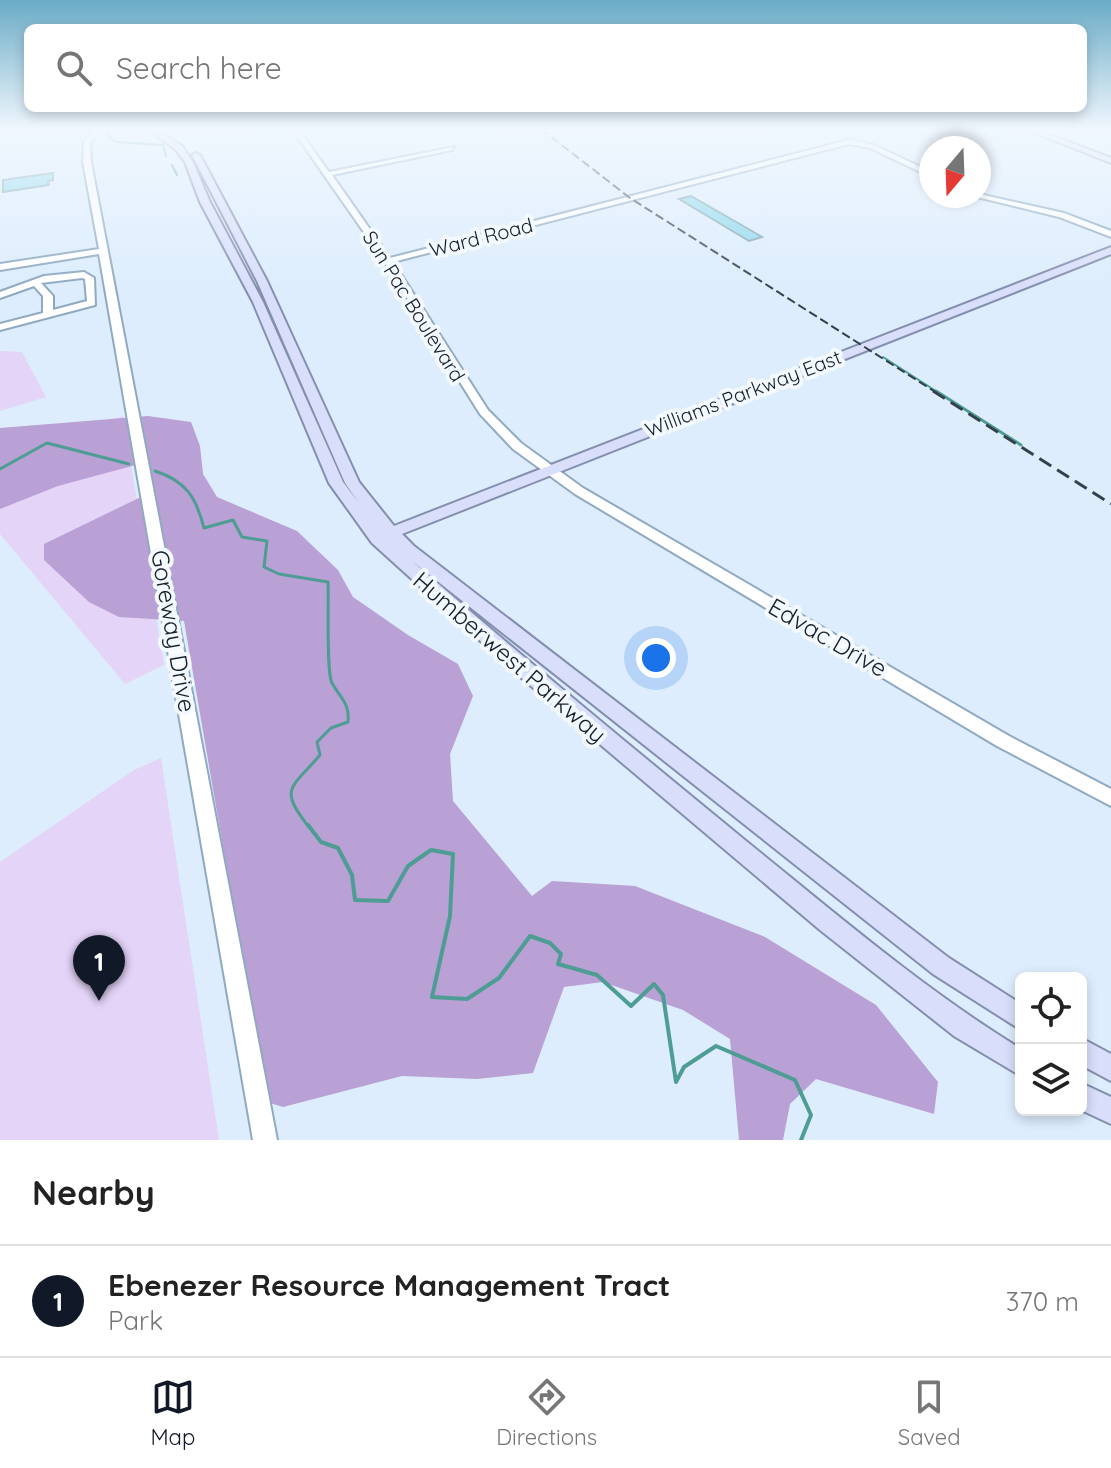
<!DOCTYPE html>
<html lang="en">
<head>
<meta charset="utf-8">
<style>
  :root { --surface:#fff; --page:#f6f6f6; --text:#222; --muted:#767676; --line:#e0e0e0; --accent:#111827 }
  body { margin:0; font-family:Quicksand,sans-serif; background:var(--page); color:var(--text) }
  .controls { position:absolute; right:24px; bottom:24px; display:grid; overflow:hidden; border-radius:12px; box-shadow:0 4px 12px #0003 }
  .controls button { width:72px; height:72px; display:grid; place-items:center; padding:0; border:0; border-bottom:2px solid var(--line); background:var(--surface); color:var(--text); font:40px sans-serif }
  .compass { position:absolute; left:919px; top:136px; width:72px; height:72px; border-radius:50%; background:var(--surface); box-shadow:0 4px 12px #0003; rotate:199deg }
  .you { position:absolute; left:656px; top:658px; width:28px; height:28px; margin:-20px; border:6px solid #fff; border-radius:50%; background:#1a73e8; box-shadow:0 0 0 12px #1a73e833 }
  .badge { display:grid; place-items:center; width:52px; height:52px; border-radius:50%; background:var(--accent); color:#fff; font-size:26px; font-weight:700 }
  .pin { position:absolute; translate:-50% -66px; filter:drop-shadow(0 2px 4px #0008) }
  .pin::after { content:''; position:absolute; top:42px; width:28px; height:24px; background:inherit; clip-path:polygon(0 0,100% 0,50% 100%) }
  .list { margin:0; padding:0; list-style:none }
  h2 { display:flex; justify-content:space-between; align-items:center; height:104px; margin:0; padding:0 32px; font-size:34px }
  h2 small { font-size:26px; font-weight:400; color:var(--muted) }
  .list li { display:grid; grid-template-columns:52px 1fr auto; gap:24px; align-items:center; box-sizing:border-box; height:112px; padding:0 32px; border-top:2px solid var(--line) }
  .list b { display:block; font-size:30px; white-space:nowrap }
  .list p { margin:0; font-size:26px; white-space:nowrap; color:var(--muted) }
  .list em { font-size:26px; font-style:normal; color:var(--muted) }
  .icon { flex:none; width:44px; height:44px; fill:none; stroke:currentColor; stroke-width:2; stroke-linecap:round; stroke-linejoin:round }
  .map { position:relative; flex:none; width:1111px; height:1140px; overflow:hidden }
  .search { position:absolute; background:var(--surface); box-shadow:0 4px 12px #0003; left:24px; right:24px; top:24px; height:88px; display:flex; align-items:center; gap:20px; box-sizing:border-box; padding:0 28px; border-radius:12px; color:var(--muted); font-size:30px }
  .sheet { height:216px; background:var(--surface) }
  nav { display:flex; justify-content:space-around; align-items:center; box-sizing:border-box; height:112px; border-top:2px solid var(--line); background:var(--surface); font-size:22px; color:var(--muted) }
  nav a { display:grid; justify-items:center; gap:4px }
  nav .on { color:var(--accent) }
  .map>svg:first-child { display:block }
</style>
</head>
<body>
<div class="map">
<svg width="1111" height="1140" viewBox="0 0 1111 1140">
  <rect width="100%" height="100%" fill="#ddedfd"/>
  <g fill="#e4d4f8">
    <path d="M0 351 22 352 46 397 0 411Z"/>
    <path d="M123 416 164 665 125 684 0 534V452Z"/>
    <path d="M161 758 219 1140H0V862L134 770Z"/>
  </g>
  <path fill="#b9a0d5" d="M148 416 191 422 200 446 203 474 217 497 297 531 338 570 353 597 408 635 458 664 473 696 450 754 453 801 532 896 552 881 635 886 765 937 876 1005 938 1082 934 1114 816 1079 790 1104 783 1140H739L730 1039 683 1010 603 982 564 987 533 1073 477 1079 402 1076 283 1107 267 1102 184 621 119 617 89 602 44 560V544L145 495 143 463 58 486 0 509V428Z"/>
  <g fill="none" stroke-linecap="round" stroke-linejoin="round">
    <g stroke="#4e9d94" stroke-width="2">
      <path d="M109 131 107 135 116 142 163 145 166 156"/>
      <path d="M172 165 177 175"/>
      <path d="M883 357 939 393"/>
    </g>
    <g stroke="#4e9d94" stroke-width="3">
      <path d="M936 391 1021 445"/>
      <path d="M0 469 47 443 129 464"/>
      <path d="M155 471C186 481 196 497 204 528L233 520 242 537 267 541 264 567 279 574 328 582C329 600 326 672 332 683 340 698 350 703 348 722L331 728 317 742 320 755C291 789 278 788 309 827"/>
    </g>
    <path stroke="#4e9d94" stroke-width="4" d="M308 825 321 842 338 848 352 875 355 900 388 901 408 866 431 850 453 854 450 916 432 997 467 999 499 978 530 936 550 943 561 954 558 964 597 975 631 1006 654 984 663 995 676 1082 684 1067 716 1046 795 1080 811 1115 801 1140"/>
  </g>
  <g fill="#8ed8ec" stroke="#80a7b2" stroke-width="2">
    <path d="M53 173V180L48 181 49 185 3 192V180Z"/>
    <path d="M691 196 745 227 762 237 749 241 679 199Z"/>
  </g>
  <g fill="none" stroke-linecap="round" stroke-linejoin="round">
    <defs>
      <g id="minor">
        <path d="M96 129H103L90 142 91 162 277 1140H253L99 254 0 270V264L99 249 83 162 84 141Z"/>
        <path d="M292 129H298L329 172 454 147 452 150 332 175 390 258 849 140 874 145 931 172V177L870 148 849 144 393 262 488 410 521 443 583 488 1009 736 1111 789V806L997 746 575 494 513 449 480 414 384 261Z"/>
        <path d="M979 194 1064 213 1111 231V237L1059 217 973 196H979Z"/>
        <path d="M84 272 94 278 95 305 0 330V324L43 313V296L34 286 0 298V292L44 276ZM82 278 85 279 87 301 53 310V296L41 283Z"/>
      </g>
      <g id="major">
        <path d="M147 129H156L182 146 193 162 210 202 263 302 343 482 359 503 345 483 257 281 192 155 196 153 200 155 267 281 359 482 394 526 1111 247V254L402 534 414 546 949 958 1021 1004V1030L933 974 412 561C522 657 634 749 746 841 835 913 923 989 1021 1049V1076L954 1036 820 930 518 675 372 543 329 483 253 302 200 202 185 162 176 150Z"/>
        <path d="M1025 129H1035L1111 158V163Z"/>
        <path d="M1081 1038 1111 1054V1081L1081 1065Z"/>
        <path d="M1081 1083 1111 1097V1124L1081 1110Z"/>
      </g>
    </defs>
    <use href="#minor" stroke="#8fa9c1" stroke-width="4"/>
    <use href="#major" stroke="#848eae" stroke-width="4"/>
    <use href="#minor" fill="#fff" fill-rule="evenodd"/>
    <use href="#major" fill="#d9dffa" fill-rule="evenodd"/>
    <path stroke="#35404a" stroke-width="2" stroke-dasharray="9 4" stroke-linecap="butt" d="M541 129 630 198 937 393"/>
    <path stroke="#35404a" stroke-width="3" stroke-dasharray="14 7" stroke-linecap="butt" d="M933 391 1111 504"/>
  </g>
  <linearGradient id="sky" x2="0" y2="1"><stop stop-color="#6aabc6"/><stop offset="0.45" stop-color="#f0f7fe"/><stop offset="1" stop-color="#f0f7fe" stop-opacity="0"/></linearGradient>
  <rect width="1111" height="288" fill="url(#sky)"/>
  <g text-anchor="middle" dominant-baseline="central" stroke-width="8" stroke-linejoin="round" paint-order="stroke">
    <g font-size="20" fill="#151f28" stroke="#f3f9fe">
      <text transform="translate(481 237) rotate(-14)">Ward Road</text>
      <text transform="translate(414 306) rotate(58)">Sun Pac Boulevard</text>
      <text transform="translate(743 393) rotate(-21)">Williams Parkway East</text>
    </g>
    <g font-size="24" fill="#151f28" stroke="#f3f9fe">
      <text transform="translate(174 631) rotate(80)">Goreway Drive</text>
      <text transform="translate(828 637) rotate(30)">Edvac Drive</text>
      <text transform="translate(510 657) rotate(41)">Humberwest Parkway</text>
    </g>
  </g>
</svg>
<div class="controls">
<button><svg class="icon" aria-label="locate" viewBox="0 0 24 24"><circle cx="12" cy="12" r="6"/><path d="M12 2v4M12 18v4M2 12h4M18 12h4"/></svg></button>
<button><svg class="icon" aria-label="layers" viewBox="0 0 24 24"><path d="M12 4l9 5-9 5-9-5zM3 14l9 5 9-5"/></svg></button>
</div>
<svg class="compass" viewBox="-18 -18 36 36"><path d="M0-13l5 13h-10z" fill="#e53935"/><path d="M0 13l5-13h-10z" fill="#767676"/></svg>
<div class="you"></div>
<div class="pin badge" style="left:99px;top:1001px">1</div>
<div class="search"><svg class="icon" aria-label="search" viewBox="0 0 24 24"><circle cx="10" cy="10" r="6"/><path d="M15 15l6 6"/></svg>Search here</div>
</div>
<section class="sheet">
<h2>Nearby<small></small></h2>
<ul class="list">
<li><span class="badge">1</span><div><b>Ebenezer Resource Management Tract</b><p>Park</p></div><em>370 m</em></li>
</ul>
</section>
<nav>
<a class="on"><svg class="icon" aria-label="map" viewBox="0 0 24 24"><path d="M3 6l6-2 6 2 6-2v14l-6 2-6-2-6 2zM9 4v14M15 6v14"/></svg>Map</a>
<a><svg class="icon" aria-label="directions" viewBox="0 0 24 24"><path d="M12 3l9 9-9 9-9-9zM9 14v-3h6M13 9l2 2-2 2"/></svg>Directions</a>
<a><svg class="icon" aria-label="saved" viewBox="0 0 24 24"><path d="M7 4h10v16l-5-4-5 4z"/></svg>Saved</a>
</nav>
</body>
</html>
